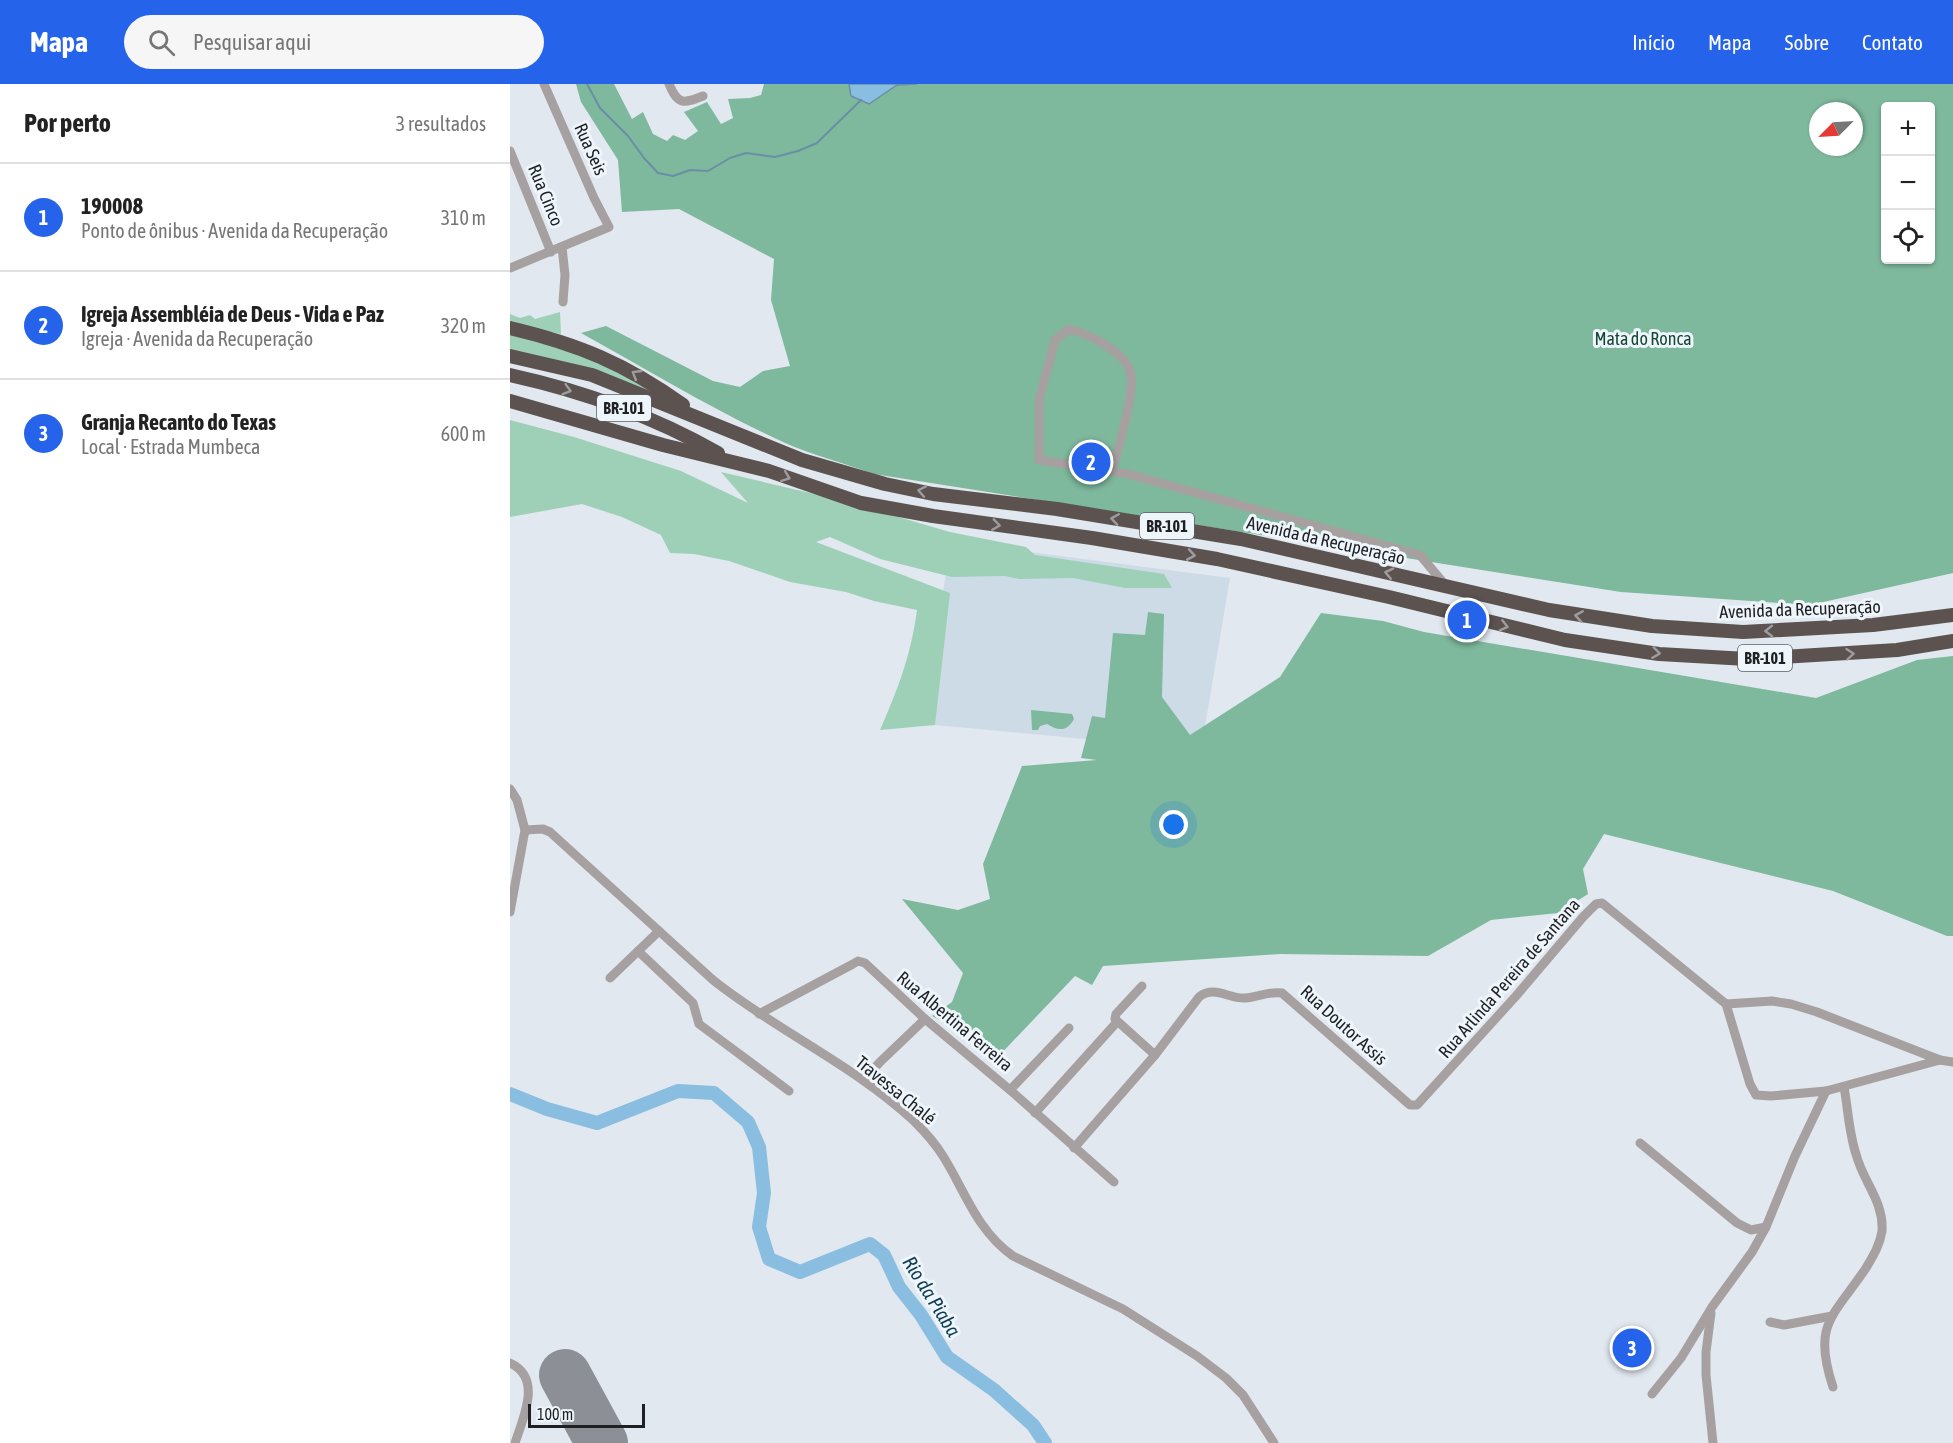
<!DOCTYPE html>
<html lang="pt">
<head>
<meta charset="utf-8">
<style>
  :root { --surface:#fff; --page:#f6f6f6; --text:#222; --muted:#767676; --line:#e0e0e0; --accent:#2563eb }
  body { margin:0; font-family:"Asap Condensed",sans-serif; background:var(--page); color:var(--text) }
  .controls { position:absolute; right:18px; top:18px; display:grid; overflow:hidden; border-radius:6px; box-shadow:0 2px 4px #0004 }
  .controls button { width:54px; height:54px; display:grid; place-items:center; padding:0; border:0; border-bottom:2px solid var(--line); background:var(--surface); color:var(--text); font:30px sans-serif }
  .compass { position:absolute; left:1299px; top:18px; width:54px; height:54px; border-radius:50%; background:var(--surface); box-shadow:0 2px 4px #0004; rotate:246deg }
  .scale { position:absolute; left:18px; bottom:15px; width:117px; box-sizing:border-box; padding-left:6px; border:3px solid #1e2023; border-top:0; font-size:16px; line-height:21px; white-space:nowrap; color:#1e2023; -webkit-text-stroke:4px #eef6fc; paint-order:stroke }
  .you { position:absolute; left:664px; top:741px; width:21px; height:21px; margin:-15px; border:4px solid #fff; border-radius:50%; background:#1a73e8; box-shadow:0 0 0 9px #1a73e833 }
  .badge { display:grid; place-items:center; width:39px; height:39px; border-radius:50%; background:var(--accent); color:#fff; font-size:20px; font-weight:700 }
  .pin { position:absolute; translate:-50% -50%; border:3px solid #fff; box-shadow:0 2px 6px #0006 }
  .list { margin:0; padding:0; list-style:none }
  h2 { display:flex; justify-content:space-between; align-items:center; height:78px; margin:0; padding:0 24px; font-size:26px }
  h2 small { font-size:20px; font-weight:400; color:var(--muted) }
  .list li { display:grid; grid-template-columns:39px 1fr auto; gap:18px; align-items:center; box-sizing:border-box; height:108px; padding:0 24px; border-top:2px solid var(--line) }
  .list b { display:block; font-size:22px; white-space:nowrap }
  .list p { margin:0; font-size:20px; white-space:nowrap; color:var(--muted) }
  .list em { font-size:20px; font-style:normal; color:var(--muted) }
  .icon { flex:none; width:33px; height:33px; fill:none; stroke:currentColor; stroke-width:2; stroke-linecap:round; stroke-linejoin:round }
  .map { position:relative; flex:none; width:1443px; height:1359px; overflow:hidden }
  header { display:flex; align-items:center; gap:36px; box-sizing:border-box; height:84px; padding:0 30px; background:var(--accent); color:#fff }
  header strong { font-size:28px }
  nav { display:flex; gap:33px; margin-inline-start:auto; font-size:21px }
  .search { width:420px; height:54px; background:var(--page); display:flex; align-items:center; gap:15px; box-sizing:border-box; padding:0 21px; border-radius:33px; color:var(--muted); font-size:22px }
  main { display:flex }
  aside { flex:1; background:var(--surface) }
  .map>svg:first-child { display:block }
</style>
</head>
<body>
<header>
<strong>Mapa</strong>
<div class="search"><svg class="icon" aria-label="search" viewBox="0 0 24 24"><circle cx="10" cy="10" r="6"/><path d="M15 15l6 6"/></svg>Pesquisar aqui</div>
<nav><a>Início</a><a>Mapa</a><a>Sobre</a><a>Contato</a></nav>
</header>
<main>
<aside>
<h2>Por perto<small>3 resultados</small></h2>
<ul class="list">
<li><span class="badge">1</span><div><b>190008</b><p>Ponto de ônibus · Avenida da Recuperação</p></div><em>310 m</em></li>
<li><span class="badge">2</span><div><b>Igreja Assembléia de Deus - Vida e Paz</b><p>Igreja · Avenida da Recuperação</p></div><em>320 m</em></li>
<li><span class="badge">3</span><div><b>Granja Recanto do Texas</b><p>Local · Estrada Mumbeca</p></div><em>600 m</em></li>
</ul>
</aside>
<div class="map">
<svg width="1443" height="1359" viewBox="0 0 1443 1359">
  <rect width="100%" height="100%" fill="#e1e8ef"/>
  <path fill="#cddbe6" d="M442 458 720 494 691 666 425 641 433 507Z"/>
  <g fill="#9ed0b8">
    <path d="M50 228 51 250 0 240V230L10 234 20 231 25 235Z"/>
    <path d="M0 250 97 277 156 314 0 268Z"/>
    <path d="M0 336 64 353 171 387 238 419 211 388 330 416 440 448 516 463 525 471 654 490 662 504H615L563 494 509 495 495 492 442 493 370 475 320 453 306 458 440 509 425 641 370 646C388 605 401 571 407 526L364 517 336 508 280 498 219 477 184 470 160 469 151 451 112 433 72 420 0 433Z"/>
  </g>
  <g fill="#7eb89d" fill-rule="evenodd">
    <path d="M66 0H104L122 35 133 28 143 50 157 57 163 51 175 56 188 47 174 28 197 18 211 40 223 34 218 15 240 14 251 11 254 0H1443V489L1300 521 1111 508 364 390C334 379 302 371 273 358 203 326 138 286 71 249L96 242 203 297 230 303 253 287 280 282 261 216 264 175 169 125 112 128 108 76 71 18ZM1376 22H1420V176H1376ZM1308 27H1344V63H1308Z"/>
    <path d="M638 528 654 530 652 613 680 651 770 593 811 529 873 537 914 548 1306 614 1407 576 1443 572V852H1437L1323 807 1094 750 1073 785 1078 810 1048 829 981 836 918 872 770 870 593 882 582 901 565 892 485 976 437 940 422 932 442 918 453 889 392 815 448 826 480 815 473 780 512 682 587 676 571 674 582 632 595 634 603 549 635 551Z"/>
    <path d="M521 626 562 630 564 635C557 648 548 647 537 640L530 642 528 646H522Z"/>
  </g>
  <path fill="#89bee0" stroke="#698fa7" stroke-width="1.5" d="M339 0H407L387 1 359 20 341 12Z"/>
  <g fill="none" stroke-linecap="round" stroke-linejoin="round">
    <path stroke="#698fa7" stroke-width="2" d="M77 0 90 24 118 52 134 74 148 89 163 92 180 86 198 87 220 74 236 69 265 73 288 67 307 59 351 16"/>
    <path stroke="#89bee0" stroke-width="14" d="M0 1010 37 1025 87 1039 168 1007 204 1009 238 1038 249 1063 254 1109 249 1143 259 1175 290 1188 360 1160 374 1171 389 1203 411 1231 437 1273 484 1306 523 1341 535 1359"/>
    <path stroke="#8c9096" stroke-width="52" d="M55 1291 92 1359"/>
    <g stroke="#a6a1a0" stroke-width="9">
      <path d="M159 0C168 21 173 20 193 12"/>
      <path d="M0 67 41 168"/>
      <path d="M52 163 55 191 53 218"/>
      <path d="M0 184 99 143 84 114 34 0"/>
      <path d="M602 388C608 364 624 313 621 291 617 268 579 250 559 245L545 256 529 316V376L618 390 910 471 936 502"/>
      <path d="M0 705 7 716 15 746 0 828"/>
      <path d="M15 746 33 745 40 748 203 896C267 947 344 981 404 1037 415 1048 425 1059 433 1072 455 1107 467 1147 503 1172L613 1225 687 1272 716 1294 733 1311 764 1359"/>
      <path d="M128 867 183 919 189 940 279 1007"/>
      <path d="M100 894 149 847"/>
      <path d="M632 902 606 930 605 935 645 971"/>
      <path d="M1216 920 1262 917 1281 920 1307 928 1430 976"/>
      <path d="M249 930 343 880 348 877 355 879 415 935 500 1006 604 1098"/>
      <path d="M354 996 370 978 415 935"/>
      <path d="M500 1006 559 944"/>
      <path d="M525 1029 607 938"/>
      <path d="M1130 1059 1227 1139 1241 1146 1256 1143"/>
      <path d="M564 1064 645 971 689 913C704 901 719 915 735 914 748 913 759 907 772 909L900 1021H907L1006 912 1073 833 1086 820 1092 819 1216 920 1240 1000 1246 1011 1261 1012 1316 1007 1430 976 1443 978"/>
      <path d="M1201 1229 1196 1268V1291L1203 1359"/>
      <path d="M1260 1238 1274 1241 1322 1232"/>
      <path d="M0 1279C33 1294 13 1334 5 1359"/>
      <path d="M1323 1303C1302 1240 1323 1233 1356 1184 1363 1172 1370 1161 1372 1147 1374 1117 1353 1098 1346 1070 1339 1049 1338 1025 1334 1003"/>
      <path d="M1142 1310 1171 1274 1202 1223 1242 1168 1256 1143 1285 1072 1316 1007"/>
    </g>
    <g stroke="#5c5351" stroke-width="14">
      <path d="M0 244C68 260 116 280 173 321"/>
      <path d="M0 272 82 291 292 376 375 400 423 410 547 425 731 455 1039 526 1142 542 1233 548 1363 541 1443 531"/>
      <path d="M0 291C73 307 143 332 208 369"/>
      <path d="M0 317 153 361 259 387 351 419 423 432 582 454 707 475 879 513 1055 556 1149 570 1237 575 1387 566 1443 557"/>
    </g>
  </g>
  <defs><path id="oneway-chevron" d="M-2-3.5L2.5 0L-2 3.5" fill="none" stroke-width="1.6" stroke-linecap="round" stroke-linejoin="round" transform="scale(1.5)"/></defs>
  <g stroke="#9e9c9e">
    <use href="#oneway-chevron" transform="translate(126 290) rotate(-149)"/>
    <use href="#oneway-chevron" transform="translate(57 306) rotate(16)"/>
    <use href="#oneway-chevron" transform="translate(276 393) rotate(21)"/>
    <use href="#oneway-chevron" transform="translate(412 407) rotate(-169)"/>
    <use href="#oneway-chevron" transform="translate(605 435) rotate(-171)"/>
    <use href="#oneway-chevron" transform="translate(486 441) rotate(8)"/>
    <use href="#oneway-chevron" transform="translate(681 471) rotate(10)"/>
    <use href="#oneway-chevron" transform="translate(879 489) rotate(-167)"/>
    <use href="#oneway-chevron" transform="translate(1069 532) rotate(-171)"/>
    <use href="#oneway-chevron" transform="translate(994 542) rotate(14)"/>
    <use href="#oneway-chevron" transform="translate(1259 547) rotate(179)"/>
    <use href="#oneway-chevron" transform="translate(1146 569) rotate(7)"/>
    <use href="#oneway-chevron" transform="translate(1340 570) rotate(-5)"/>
  </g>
  <g text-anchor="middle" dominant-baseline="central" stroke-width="6" stroke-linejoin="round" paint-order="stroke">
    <g fill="#eef6fc" stroke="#5c6064" stroke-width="1.5">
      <rect x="87" y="311" width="54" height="26" rx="4.5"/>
      <rect x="630" y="429" width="54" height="26" rx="4.5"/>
      <rect x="1228" y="561" width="54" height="26" rx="4.5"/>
    </g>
    <g font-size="16" font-weight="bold" fill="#1e2023">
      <text x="114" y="324">BR-101</text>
      <text x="657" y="442">BR-101</text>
      <text x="1255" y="574">BR-101</text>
    </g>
    <g font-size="18" fill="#1e2023" stroke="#eef6fc">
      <text transform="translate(81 65) rotate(66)">Rua Seis</text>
      <text transform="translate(36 111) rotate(68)">Rua Cinco</text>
      <text transform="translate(816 456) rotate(13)">Avenida da Recuperação</text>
      <text transform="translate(1290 525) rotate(-2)">Avenida da Recuperação</text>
      <text transform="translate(999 894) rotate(-49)">Rua Arlinda Pereira de Santana</text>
      <text transform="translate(445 937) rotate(40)">Rua Albertina Ferreira</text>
      <text transform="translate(834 941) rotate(42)">Rua Doutor Assis</text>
      <text transform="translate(386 1006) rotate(39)">Travessa Chalé</text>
    </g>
    <g font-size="18" fill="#174734" stroke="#eef6fc">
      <text x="1133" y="254">Mata do Ronca</text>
    </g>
    <g font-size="20" font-style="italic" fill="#103c53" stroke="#eef6fc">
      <text transform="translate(422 1212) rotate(58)">Rio da Piaba</text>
    </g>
  </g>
</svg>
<div class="controls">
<button>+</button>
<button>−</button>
<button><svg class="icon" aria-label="locate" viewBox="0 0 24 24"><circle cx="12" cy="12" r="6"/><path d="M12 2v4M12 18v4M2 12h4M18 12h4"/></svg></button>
</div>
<svg class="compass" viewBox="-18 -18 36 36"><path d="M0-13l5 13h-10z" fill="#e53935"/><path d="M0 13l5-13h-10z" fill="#767676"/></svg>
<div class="scale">100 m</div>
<div class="you"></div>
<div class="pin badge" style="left:957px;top:536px">1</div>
<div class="pin badge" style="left:581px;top:378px">2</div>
<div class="pin badge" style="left:1122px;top:1264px">3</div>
</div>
</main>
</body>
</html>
